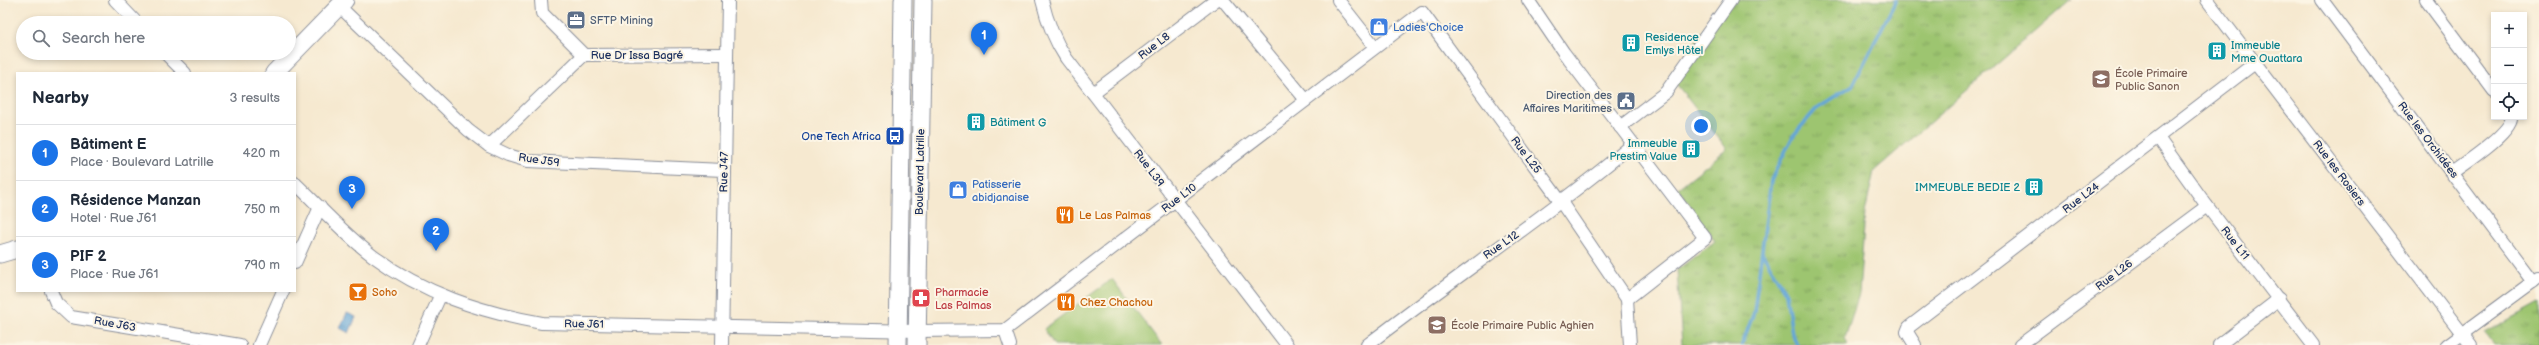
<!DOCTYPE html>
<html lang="en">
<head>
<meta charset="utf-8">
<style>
  :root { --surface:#fff; --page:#f2f2f3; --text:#1f2937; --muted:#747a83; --line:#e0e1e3; --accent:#1a73e8 }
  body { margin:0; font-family:"Balsamiq Sans",sans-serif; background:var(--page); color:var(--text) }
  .controls { position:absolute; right:12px; top:12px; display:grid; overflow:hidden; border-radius:0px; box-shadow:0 2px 6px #0003 }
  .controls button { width:36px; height:36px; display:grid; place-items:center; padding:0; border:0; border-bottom:1px solid var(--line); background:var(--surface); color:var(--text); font:20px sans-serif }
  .you { position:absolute; left:1701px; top:126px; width:14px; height:14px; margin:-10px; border:3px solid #fff; border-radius:50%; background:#1a73e8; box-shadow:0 0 0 6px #1a73e833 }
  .badge { display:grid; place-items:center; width:26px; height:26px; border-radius:50%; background:var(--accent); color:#fff; font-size:13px; font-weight:700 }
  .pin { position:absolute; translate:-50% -33px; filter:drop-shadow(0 1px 2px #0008) }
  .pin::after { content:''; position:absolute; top:21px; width:14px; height:12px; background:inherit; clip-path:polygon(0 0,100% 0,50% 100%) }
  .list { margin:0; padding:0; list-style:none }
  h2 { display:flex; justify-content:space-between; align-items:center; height:52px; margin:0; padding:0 16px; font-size:17px }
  h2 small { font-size:13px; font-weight:400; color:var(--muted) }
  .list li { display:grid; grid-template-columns:26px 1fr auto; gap:12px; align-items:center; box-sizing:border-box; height:56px; padding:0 16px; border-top:1px solid var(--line) }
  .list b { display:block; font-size:15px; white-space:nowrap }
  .list p { margin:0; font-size:13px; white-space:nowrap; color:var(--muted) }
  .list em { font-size:13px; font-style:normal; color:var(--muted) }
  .icon { flex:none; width:22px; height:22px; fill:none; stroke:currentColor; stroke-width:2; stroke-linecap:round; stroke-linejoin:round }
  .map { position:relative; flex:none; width:2539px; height:345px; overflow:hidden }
  .search { position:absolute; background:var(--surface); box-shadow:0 2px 6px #0003; left:16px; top:16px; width:280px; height:44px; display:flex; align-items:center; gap:10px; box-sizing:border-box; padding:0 14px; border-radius:22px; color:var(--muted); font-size:15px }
  .panel { position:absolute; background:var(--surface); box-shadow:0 2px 6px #0003; left:16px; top:72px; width:280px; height:220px; border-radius:0px }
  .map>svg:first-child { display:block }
</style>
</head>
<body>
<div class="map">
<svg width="2539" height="345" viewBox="0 0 2539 345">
  <defs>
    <pattern id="grass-tufts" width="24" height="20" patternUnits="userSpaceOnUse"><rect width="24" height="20" fill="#9dc570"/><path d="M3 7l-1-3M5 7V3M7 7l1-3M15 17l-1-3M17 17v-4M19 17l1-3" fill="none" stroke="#7fa05f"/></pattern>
    <pattern id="water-ripples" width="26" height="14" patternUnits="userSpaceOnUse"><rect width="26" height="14" fill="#63a6d8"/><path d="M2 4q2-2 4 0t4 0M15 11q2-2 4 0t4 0" fill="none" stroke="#5188b2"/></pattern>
  </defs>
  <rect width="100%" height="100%" fill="#fcf5e5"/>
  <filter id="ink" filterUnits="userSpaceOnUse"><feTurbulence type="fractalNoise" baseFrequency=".025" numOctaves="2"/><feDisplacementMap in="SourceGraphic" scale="8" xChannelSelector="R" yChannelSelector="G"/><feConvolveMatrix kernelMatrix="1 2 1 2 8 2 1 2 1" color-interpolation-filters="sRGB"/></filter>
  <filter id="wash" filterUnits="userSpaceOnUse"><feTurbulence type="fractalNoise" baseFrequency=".012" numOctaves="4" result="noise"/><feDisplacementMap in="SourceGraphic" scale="16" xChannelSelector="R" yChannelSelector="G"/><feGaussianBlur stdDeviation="0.9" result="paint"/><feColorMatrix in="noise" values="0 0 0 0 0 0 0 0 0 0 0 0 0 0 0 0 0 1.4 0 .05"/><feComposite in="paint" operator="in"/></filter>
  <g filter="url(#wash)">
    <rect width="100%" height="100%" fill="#f6e9d0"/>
    <g fill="url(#grass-tufts)" stroke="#5c7a67">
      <path d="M1725 0H2071L1874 171 1865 213 1859 294 1845 338 1848 345H1682L1677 270 1715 241 1678 188 1727 149 1671 77Z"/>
      <path d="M2539 303V345H2493L2484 333Z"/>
    </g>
    <path fill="#9dc570" stroke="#5c7a67" d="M1112 279 1162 345H1054L1044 329Z"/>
    <path fill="url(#water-ripples)" stroke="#3f6a9b" d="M347 313 356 317 349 333 340 328Z"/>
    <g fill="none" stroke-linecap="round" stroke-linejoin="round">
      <g stroke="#63a6d8" stroke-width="3.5">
        <path d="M1762 252 1786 294 1792 334 1797 345"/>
        <path d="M1742 345 1754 312 1771 180 1793 136 1818 107 1853 85 1896 0"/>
      </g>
    </g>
  </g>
  <g filter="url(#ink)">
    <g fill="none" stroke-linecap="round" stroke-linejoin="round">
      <defs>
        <g id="minor">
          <path d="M115 0 137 23"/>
          <path d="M541 0 542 13 584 55"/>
          <path d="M1042 0C1047 21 1054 40 1066 58L1287 345"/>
          <path d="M1223 0 1306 100"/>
          <path d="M1338 0 1375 47"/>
          <path d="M1528 0 1564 53 1705 238 1627 299"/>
          <path d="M2207 0 2471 345"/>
          <path d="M2322 0 2533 282"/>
          <path d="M2426 0 2494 91"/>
          <path d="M339 6 468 130 489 146 508 155 528 161 723 170"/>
          <path d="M165 53 185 73"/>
          <path d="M1093 93 1216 0"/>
          <path d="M1620 127 1666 92 1731 0"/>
          <path d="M2159 139 2207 206 2313 345"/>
          <path d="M489 146 584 55 726 54"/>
          <path d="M2453 172C2464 164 2515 130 2511 117"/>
          <path d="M295 183C320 207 345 235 373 256 423 293 480 312 542 323L917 331 1005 330 1422 12 1561 202 1627 299"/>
          <path d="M295 263 320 207"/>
          <path d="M51 291 56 303 71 317 240 345"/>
          <path d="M1627 299 1630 345"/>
          <path d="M1005 330 1010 345"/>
          <path d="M259 345 283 291"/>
          <path d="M418 345 440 296"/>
          <path d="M722 345 728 0"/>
          <path d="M1367 345C1455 277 1548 215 1633 144"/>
          <path d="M1915 345 1907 332 1909 327 2255 63"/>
          <path d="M2020 345 2207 206"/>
          <path d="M2219 345 2279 299"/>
          <path d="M2447 345 2538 278"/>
        </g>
        <g id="secondary">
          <path d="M274 73 345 0"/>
          <path d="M0 254 17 249"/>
          <path d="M898 345 903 0"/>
          <path d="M917 345 923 0"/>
        </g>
      </defs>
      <use href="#minor" stroke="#888c97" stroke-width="14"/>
      <use href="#secondary" stroke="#888c97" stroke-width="19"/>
      <use href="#minor" stroke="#fff" stroke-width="12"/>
      <use href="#secondary" stroke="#fff" stroke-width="17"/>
    </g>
  </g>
  <defs>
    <symbol id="office-square" viewBox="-11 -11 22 22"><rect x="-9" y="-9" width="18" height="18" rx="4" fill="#5c6f8a" stroke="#fcf5e5"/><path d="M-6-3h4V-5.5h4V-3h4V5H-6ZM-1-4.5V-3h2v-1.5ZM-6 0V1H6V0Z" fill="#fff"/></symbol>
    <symbol id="shop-square" viewBox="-11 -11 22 22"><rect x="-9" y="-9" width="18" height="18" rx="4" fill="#3f7fe0" stroke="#fcf5e5"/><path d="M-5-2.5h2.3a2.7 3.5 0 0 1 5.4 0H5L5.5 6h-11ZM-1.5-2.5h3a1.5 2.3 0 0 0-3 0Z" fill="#fff"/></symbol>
    <symbol id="building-square" viewBox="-11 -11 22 22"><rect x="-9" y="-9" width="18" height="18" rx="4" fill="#0f9aa8" stroke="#fcf5e5"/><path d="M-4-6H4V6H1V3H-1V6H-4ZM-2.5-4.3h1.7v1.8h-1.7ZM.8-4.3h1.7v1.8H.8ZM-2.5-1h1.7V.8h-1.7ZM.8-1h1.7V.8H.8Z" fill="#fff"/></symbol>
    <symbol id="school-square" viewBox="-11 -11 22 22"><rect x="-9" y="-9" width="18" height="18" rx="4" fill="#8d6e63" stroke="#fcf5e5"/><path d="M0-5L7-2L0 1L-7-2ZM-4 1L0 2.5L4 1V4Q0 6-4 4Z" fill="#fff"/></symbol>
    <symbol id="civic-square" viewBox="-11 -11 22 22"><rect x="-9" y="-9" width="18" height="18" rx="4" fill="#5c6f8a" stroke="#fcf5e5"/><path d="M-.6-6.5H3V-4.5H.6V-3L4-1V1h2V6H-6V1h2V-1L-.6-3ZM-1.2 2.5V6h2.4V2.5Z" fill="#fff"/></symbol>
    <symbol id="bus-square" viewBox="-11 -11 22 22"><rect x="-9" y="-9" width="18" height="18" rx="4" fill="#1a4fb4" stroke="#fcf5e5"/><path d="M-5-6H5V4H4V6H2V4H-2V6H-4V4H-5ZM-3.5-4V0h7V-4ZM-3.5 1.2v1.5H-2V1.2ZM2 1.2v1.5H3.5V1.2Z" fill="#fff"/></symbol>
    <symbol id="restaurant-square" viewBox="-11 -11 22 22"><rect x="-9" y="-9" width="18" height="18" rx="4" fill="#e8710a" stroke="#fcf5e5"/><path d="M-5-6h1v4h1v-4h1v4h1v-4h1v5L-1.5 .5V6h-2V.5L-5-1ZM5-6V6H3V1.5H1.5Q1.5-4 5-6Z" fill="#fff"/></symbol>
    <symbol id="bar-square" viewBox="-11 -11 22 22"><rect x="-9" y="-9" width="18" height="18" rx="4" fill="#e8710a" stroke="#fcf5e5"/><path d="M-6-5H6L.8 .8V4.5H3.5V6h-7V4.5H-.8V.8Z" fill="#fff"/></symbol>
    <symbol id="pharmacy-square" viewBox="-11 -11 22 22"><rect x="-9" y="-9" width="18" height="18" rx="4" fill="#e0444e" stroke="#fcf5e5"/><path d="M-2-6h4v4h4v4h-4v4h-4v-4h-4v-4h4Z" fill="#fff"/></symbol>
  </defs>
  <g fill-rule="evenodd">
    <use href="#office-square" x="565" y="9" width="22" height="22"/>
    <use href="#shop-square" x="1368" y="16" width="22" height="22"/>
    <use href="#building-square" x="1620" y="32" width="22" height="22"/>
    <use href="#building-square" x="2206" y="40" width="22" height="22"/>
    <use href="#school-square" x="2090" y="68" width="22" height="22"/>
    <use href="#civic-square" x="1615" y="90" width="22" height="22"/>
    <use href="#building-square" x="965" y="111" width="22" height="22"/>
    <use href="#bus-square" x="884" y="125" width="22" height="22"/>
    <use href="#building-square" x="1680" y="138" width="22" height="22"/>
    <use href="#building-square" x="2023" y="176" width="22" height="22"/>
    <use href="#shop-square" x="947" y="179" width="22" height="22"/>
    <use href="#restaurant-square" x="1054" y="204" width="22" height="22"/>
    <use href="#bar-square" x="347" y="281" width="22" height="22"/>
    <use href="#pharmacy-square" x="910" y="287" width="22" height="22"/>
    <use href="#restaurant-square" x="1055" y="291" width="22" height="22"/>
    <use href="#school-square" x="1426" y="314" width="22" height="22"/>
  </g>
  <g text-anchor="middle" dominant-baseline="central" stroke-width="4" stroke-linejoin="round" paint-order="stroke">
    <g font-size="11" fill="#4e5e75" stroke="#fcf5e5" text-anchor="start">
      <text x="590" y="20">SFTP Mining</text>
      <text x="1612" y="95" text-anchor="end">Direction des<tspan x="1612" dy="13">Affaires Maritimes</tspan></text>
    </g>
    <g font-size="11" fill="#366cbe" stroke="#fcf5e5" text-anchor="start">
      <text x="1393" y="27">Ladies'Choice</text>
      <text x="972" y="184">Patisserie<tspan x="972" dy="13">abidjanaise</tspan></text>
    </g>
    <g font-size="11" fill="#0d838f" stroke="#fcf5e5" text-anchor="start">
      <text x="1645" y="37">Residence<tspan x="1645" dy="13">Emlys Hôtel</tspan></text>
      <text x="2231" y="45">Immeuble<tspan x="2231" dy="13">Mme Ouattara</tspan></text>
      <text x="990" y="122">Bâtiment G</text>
      <text x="1677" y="143" text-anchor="end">Immeuble<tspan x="1677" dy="13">Prestim Value</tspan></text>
      <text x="2020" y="187" text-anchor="end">IMMEUBLE BEDIE 2</text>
    </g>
    <g font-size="11" fill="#1b2f5e" stroke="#fcf5e5">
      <text transform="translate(1154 46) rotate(-37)">Rue L8</text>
      <text x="637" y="55">Rue Dr Issa Bagré</text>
      <text transform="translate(2428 140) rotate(53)">Rue les Orchidées</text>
      <text transform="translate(1526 155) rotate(53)">Rue L25</text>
      <text transform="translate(539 160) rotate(8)">Rue J59</text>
      <text transform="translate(1149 168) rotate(53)">Rue L39</text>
      <text transform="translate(724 172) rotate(-89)">Rue J47</text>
      <text transform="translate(920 172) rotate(-89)">Boulevard Latrille</text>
      <text transform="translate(2339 173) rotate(53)">Rue les Rosiers</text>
      <text transform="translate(1179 198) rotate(-37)">Rue L10</text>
      <text transform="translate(2081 198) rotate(-37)">Rue L24</text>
      <text transform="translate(2235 243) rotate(52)">Rue L11</text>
      <text transform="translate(1501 245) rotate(-35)">Rue L12</text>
      <text transform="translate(2114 275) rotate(-37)">Rue L26</text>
      <text transform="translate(115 324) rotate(10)">Rue J63</text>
      <text transform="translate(584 324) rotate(1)">Rue J61</text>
    </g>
    <g font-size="11" fill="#785e54" stroke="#fcf5e5" text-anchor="start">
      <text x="2115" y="73">École Primaire<tspan x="2115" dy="13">Public Sanon</tspan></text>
      <text x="1451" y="325">École Primaire Public Aghien</text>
    </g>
    <g font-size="11" fill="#164399" stroke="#fcf5e5" text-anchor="end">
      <text x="881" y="136">One Tech Africa</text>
    </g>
    <g font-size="11" fill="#c56008" stroke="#fcf5e5" text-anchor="start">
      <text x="1079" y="215">Le Las Palmas</text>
      <text x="372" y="292">Soho</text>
      <text x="1080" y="302">Chez Chachou</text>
    </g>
    <g font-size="11" fill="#be3a42" stroke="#fcf5e5" text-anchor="start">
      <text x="935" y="292">Pharmacie<tspan x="935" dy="13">Las Palmas</tspan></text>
    </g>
  </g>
</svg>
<div class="controls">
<button>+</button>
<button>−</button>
<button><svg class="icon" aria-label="locate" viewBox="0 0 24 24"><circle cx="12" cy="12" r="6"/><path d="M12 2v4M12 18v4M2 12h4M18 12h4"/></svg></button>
</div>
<div class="you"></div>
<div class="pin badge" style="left:984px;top:55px">1</div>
<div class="pin badge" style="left:436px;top:251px">2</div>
<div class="pin badge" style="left:352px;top:209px">3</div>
<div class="search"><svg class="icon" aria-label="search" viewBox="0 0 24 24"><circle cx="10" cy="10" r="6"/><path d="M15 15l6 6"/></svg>Search here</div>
<section class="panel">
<h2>Nearby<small>3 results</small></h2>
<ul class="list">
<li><span class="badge">1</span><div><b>Bâtiment E</b><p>Place · Boulevard Latrille</p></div><em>420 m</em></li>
<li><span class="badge">2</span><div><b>Résidence Manzan</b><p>Hotel · Rue J61</p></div><em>750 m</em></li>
<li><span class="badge">3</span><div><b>PIF 2</b><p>Place · Rue J61</p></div><em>790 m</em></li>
</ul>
</section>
</div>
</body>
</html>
